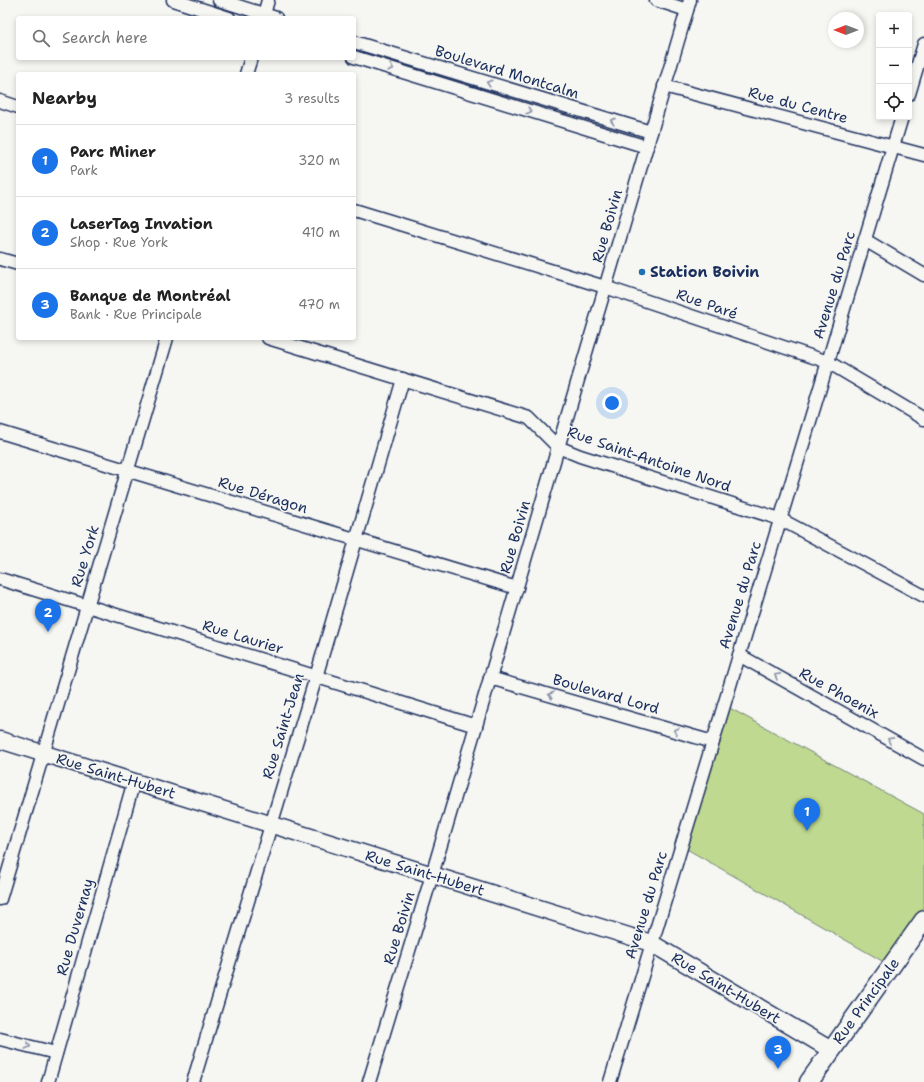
<!DOCTYPE html>
<html lang="en">
<head>
<meta charset="utf-8">
<style>
  :root { --surface:#fff; --page:#f6f6f6; --text:#222; --muted:#767676; --line:#e0e0e0; --accent:#1a73e8 }
  body { margin:0; font-family:"Shantell Sans",sans-serif; background:var(--page); color:var(--text) }
  .controls { position:absolute; right:12px; top:12px; display:grid; overflow:hidden; border-radius:4px; box-shadow:0 2px 6px #0003 }
  .controls button { width:36px; height:36px; display:grid; place-items:center; padding:0; border:0; border-bottom:1px solid var(--line); background:var(--surface); color:var(--text); font:20px sans-serif }
  .compass { position:absolute; left:828px; top:12px; width:36px; height:36px; border-radius:50%; background:var(--surface); box-shadow:0 2px 6px #0003; rotate:270deg }
  .you { position:absolute; left:612px; top:403px; width:14px; height:14px; margin:-10px; border:3px solid #fff; border-radius:50%; background:#1a73e8; box-shadow:0 0 0 6px #1a73e833 }
  .badge { display:grid; place-items:center; width:26px; height:26px; border-radius:50%; background:var(--accent); color:#fff; font-size:13px; font-weight:700 }
  .pin { position:absolute; translate:-50% -33px; filter:drop-shadow(0 1px 2px #0008) }
  .pin::after { content:''; position:absolute; top:21px; width:14px; height:12px; background:inherit; clip-path:polygon(0 0,100% 0,50% 100%) }
  .list { margin:0; padding:0; list-style:none }
  h2 { display:flex; justify-content:space-between; align-items:center; height:52px; margin:0; padding:0 16px; font-size:17px }
  h2 small { font-size:13px; font-weight:400; color:var(--muted) }
  .list li { display:grid; grid-template-columns:26px 1fr auto; gap:12px; align-items:center; box-sizing:border-box; height:72px; padding:0 16px; border-top:1px solid var(--line) }
  .list b { display:block; font-size:15px; white-space:nowrap }
  .list p { margin:0; font-size:13px; white-space:nowrap; color:var(--muted) }
  .list em { font-size:13px; font-style:normal; color:var(--muted) }
  .icon { flex:none; width:22px; height:22px; fill:none; stroke:currentColor; stroke-width:2; stroke-linecap:round; stroke-linejoin:round }
  .map { position:relative; flex:none; width:924px; height:1082px; overflow:hidden }
  .search { position:absolute; background:var(--surface); box-shadow:0 2px 6px #0003; left:16px; top:16px; width:340px; height:44px; display:flex; align-items:center; gap:10px; box-sizing:border-box; padding:0 14px; border-radius:4px; color:var(--muted); font-size:15px }
  .panel { position:absolute; background:var(--surface); box-shadow:0 2px 6px #0003; left:16px; top:72px; width:340px; height:268px; border-radius:4px }
  .map>svg:first-child { display:block }
</style>
</head>
<body>
<div class="map">
<svg width="924" height="1082" viewBox="0 0 924 1082">
  <rect width="100%" height="100%" fill="#f6f6f2"/>
  <filter id="ink" filterUnits="userSpaceOnUse"><feTurbulence type="fractalNoise" baseFrequency=".025" numOctaves="2"/><feDisplacementMap in="SourceGraphic" scale="8" xChannelSelector="R" yChannelSelector="G"/><feConvolveMatrix kernelMatrix="1 2 1 2 8 2 1 2 1" color-interpolation-filters="sRGB"/></filter>
  <g filter="url(#ink)">
    <path fill="#c0d990" stroke="#6e8477" d="M726 706 924 814V920L891 966 685 848Z"/>
    <g fill="none" stroke-linecap="round" stroke-linejoin="round">
      <defs>
        <g id="street">
          <path d="M173 0 229 18"/>
          <path d="M219 0 276 18"/>
          <path d="M656 0 687 10"/>
          <path d="M263 18 268 0"/>
          <path d="M354 42 651 132"/>
          <path d="M354 57 647 147"/>
          <path d="M246 74 251 58"/>
          <path d="M664 86 924 155"/>
          <path d="M909 94 924 44"/>
          <path d="M0 101 18 107"/>
          <path d="M354 210 605 287 828 362 924 419"/>
          <path d="M865 240 924 275"/>
          <path d="M0 259 18 264"/>
          <path d="M268 338 529 418 558 447 580 456 780 519 924 596"/>
          <path d="M0 432 517 588"/>
          <path d="M0 579 476 726"/>
          <path d="M739 655 924 759"/>
          <path d="M490 678 713 742"/>
          <path d="M0 899 167 338"/>
          <path d="M0 1039 56 1053"/>
          <path d="M48 1082 134 781"/>
          <path d="M193 1082 316 677 403 379"/>
          <path d="M369 1082 432 875 690 0"/>
          <path d="M610 1082 902 117"/>
        </g>
        <path id="secondary" d="M0 740 651 943 831 1050"/>
        <path id="primary" d="M809 1082 924 920"/>
      </defs>
      <use href="#street" stroke="#1b2f5e" stroke-width="15"/>
      <use href="#secondary" stroke="#1b2f5e" stroke-width="19"/>
      <use href="#primary" stroke="#1b2f5e" stroke-width="21"/>
      <use href="#street" stroke="#f6f6f2" stroke-width="12"/>
      <use href="#secondary" stroke="#f6f6f2" stroke-width="16"/>
      <use href="#primary" stroke="#f6f6f2" stroke-width="18"/>
    </g>
    <defs><path id="oneway-chevron" d="M-2-3.5L2.5 0L-2 3.5" fill="none" stroke-width="1.6" stroke-linecap="round" stroke-linejoin="round"/></defs>
    <g stroke="#8892a8">
      <use href="#oneway-chevron" transform="translate(391 68) rotate(17)"/>
      <use href="#oneway-chevron" transform="translate(489 83) rotate(-163)"/>
      <use href="#oneway-chevron" transform="translate(529 111) rotate(17)"/>
      <use href="#oneway-chevron" transform="translate(613 121) rotate(-163)"/>
      <use href="#oneway-chevron" transform="translate(777 676) rotate(-151)"/>
      <use href="#oneway-chevron" transform="translate(551 695) rotate(-164)"/>
      <use href="#oneway-chevron" transform="translate(676 731) rotate(-164)"/>
      <use href="#oneway-chevron" transform="translate(890 740) rotate(-151)"/>
      <use href="#oneway-chevron" transform="translate(28 1046) rotate(14)"/>
    </g>
  </g>
  <circle fill="#1f6fb2" stroke="#f6f6f2" stroke-width="1.5" cx="642" cy="272" r="4"/>
  <g text-anchor="middle" dominant-baseline="central" stroke-width="3" stroke-linejoin="round" paint-order="stroke">
    <g font-size="15" fill="#1b2f5e" stroke="#f6f6f2">
      <text transform="translate(507 72) rotate(17)">Boulevard Montcalm</text>
      <text transform="translate(798 105) rotate(15)">Rue du Centre</text>
      <text transform="translate(607 226) rotate(-74)">Rue Boivin</text>
      <text transform="translate(834 285) rotate(-73)">Avenue du Parc</text>
      <text transform="translate(707 304) rotate(19)">Rue Paré</text>
      <text transform="translate(649 459) rotate(19)">Rue Saint-Antoine Nord</text>
      <text transform="translate(263 495) rotate(17)">Rue Déragon</text>
      <text transform="translate(515 537) rotate(-74)">Rue Boivin</text>
      <text transform="translate(85 556) rotate(-73)">Rue York</text>
      <text transform="translate(740 595) rotate(-73)">Avenue du Parc</text>
      <text transform="translate(243 637) rotate(17)">Rue Laurier</text>
      <text transform="translate(839 693) rotate(29)">Rue Phoenix</text>
      <text transform="translate(606 694) rotate(16)">Boulevard Lord</text>
      <text transform="translate(283 726) rotate(-73)">Rue Saint-Jean</text>
      <text transform="translate(116 776) rotate(17)">Rue Saint-Hubert</text>
      <text transform="translate(425 873) rotate(17)">Rue Saint-Hubert</text>
      <text transform="translate(646 905) rotate(-73)">Avenue du Parc</text>
      <text transform="translate(75 927) rotate(-74)">Rue Duvernay</text>
      <text transform="translate(399 928) rotate(-73)">Rue Boivin</text>
      <text transform="translate(726 988) rotate(31)">Rue Saint-Hubert</text>
      <text transform="translate(866 1001) rotate(-54)">Rue Principale</text>
    </g>
    <g font-size="15" font-weight="bold" fill="#1b2f5e" stroke="#f6f6f2" text-anchor="start">
      <text x="650" y="272">Station Boivin</text>
    </g>
  </g>
</svg>
<div class="controls">
<button>+</button>
<button>−</button>
<button><svg class="icon" aria-label="locate" viewBox="0 0 24 24"><circle cx="12" cy="12" r="6"/><path d="M12 2v4M12 18v4M2 12h4M18 12h4"/></svg></button>
</div>
<svg class="compass" viewBox="-18 -18 36 36"><path d="M0-13l5 13h-10z" fill="#e53935"/><path d="M0 13l5-13h-10z" fill="#767676"/></svg>
<div class="you"></div>
<div class="pin badge" style="left:807px;top:831px">1</div>
<div class="pin badge" style="left:48px;top:632px">2</div>
<div class="pin badge" style="left:778px;top:1069px">3</div>
<div class="search"><svg class="icon" aria-label="search" viewBox="0 0 24 24"><circle cx="10" cy="10" r="6"/><path d="M15 15l6 6"/></svg>Search here</div>
<section class="panel">
<h2>Nearby<small>3 results</small></h2>
<ul class="list">
<li><span class="badge">1</span><div><b>Parc Miner</b><p>Park</p></div><em>320 m</em></li>
<li><span class="badge">2</span><div><b>LaserTag Invation</b><p>Shop · Rue York</p></div><em>410 m</em></li>
<li><span class="badge">3</span><div><b>Banque de Montréal</b><p>Bank · Rue Principale</p></div><em>470 m</em></li>
</ul>
</section>
</div>
</body>
</html>
